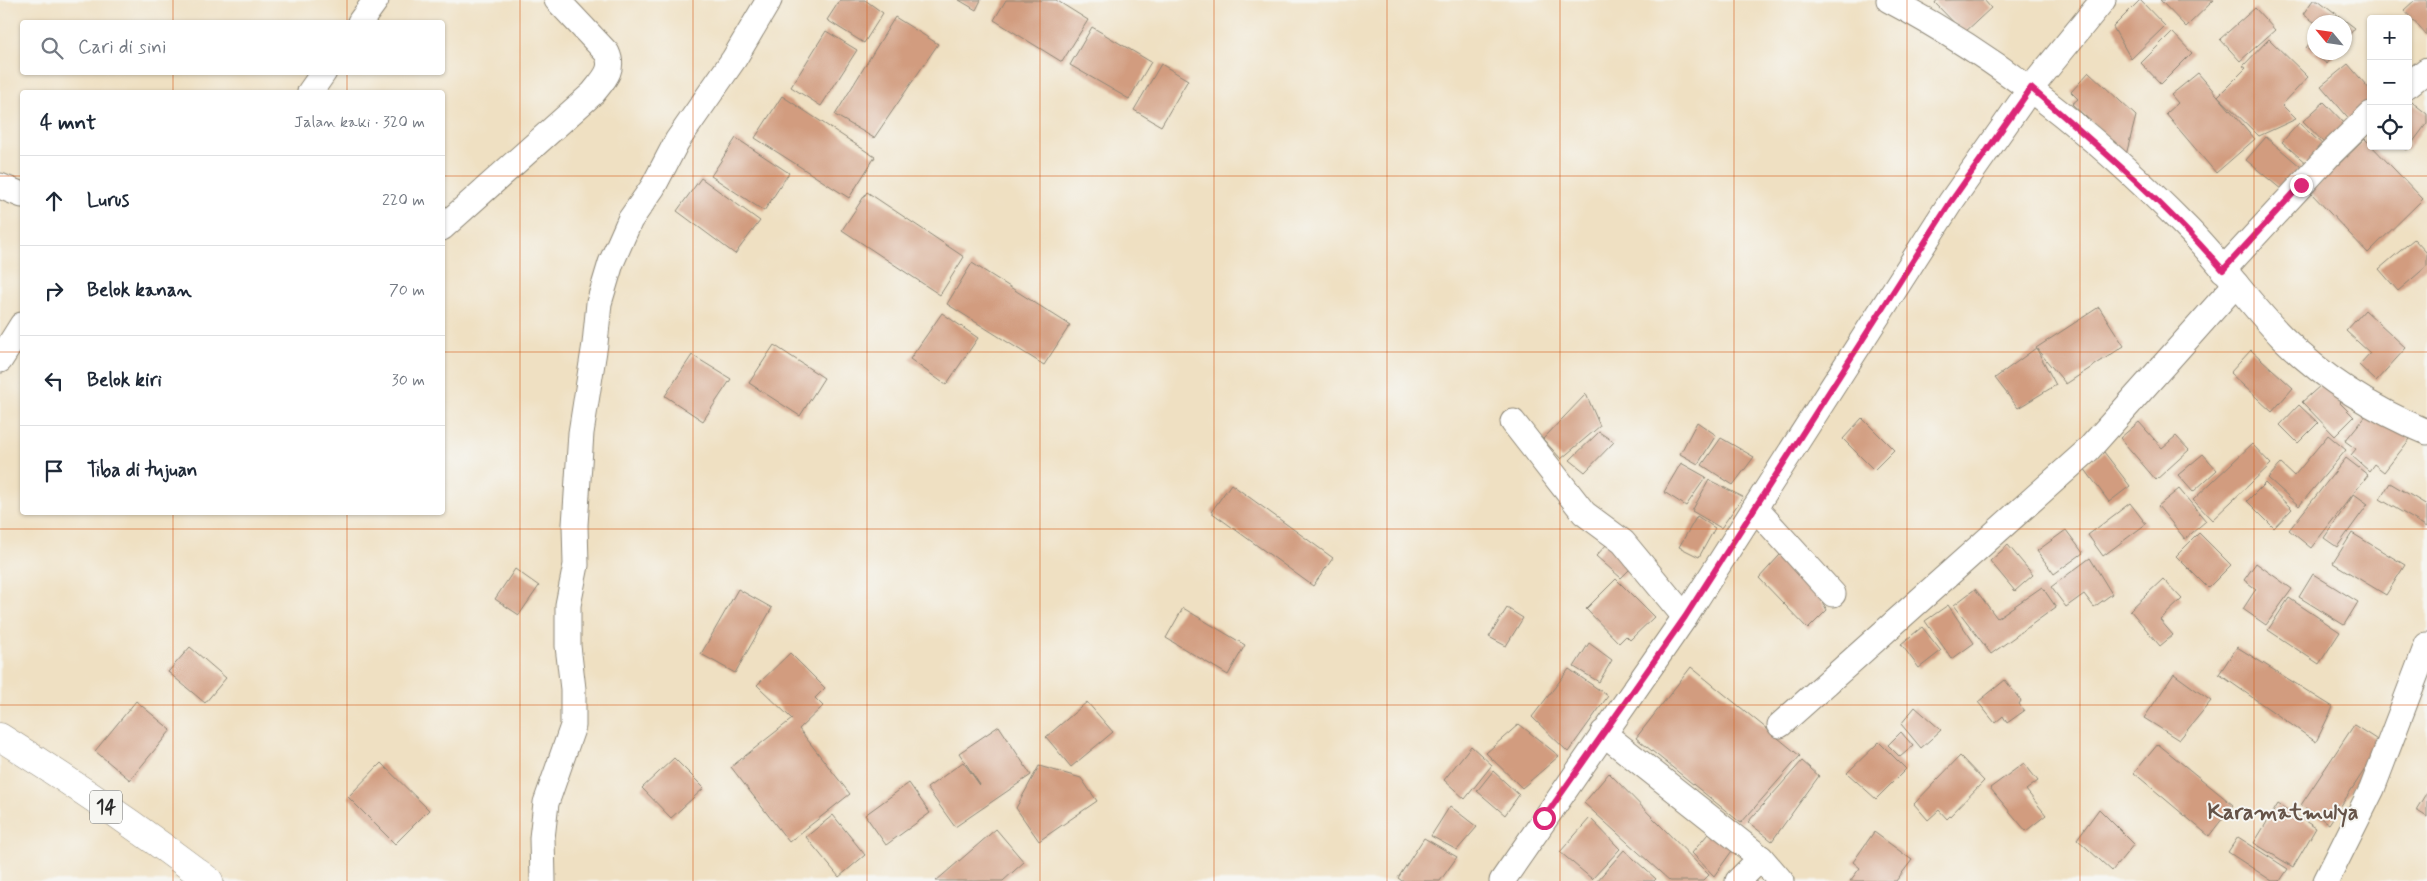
<!DOCTYPE html>
<html lang="id">
<head>
<meta charset="utf-8">
<style>
  :root { --surface:#fff; --page:#f6f6f7; --text:#1f2937; --muted:#747a83; --line:#e0e1e3 }
  body { margin:0; font-family:Mynerve,sans-serif; background:var(--page); color:var(--text) }
  .controls { position:absolute; right:15px; top:15px; display:grid; overflow:hidden; border-radius:5px; box-shadow:0 1px 4px #0004 }
  .controls button { width:45px; height:45px; display:grid; place-items:center; padding:0; border:0; border-bottom:1px solid var(--line); background:var(--surface); color:var(--text); font:25px sans-serif }
  .compass { position:absolute; left:2307px; top:15px; width:45px; height:45px; border-radius:50%; background:var(--surface); box-shadow:0 1px 4px #0004; rotate:299deg }
  .stop { position:absolute; width:15px; height:15px; margin:-11px; border:4px solid #db2777; border-radius:50%; background:#fff }
  .stop.end { background:#db2777; border-color:#fff; box-shadow:0 1px 5px #0008 }
  .list { margin:0; padding:0; list-style:none }
  h2 { display:flex; justify-content:space-between; align-items:center; height:65px; margin:0; padding:0 20px; font-size:21px }
  h2 small { font-size:16px; font-weight:400; color:var(--muted) }
  .list li { display:grid; grid-template-columns:32px 1fr auto; gap:15px; align-items:center; box-sizing:border-box; height:90px; padding:0 20px; border-top:1px solid var(--line) }
  .list b { display:block; font-size:19px; white-space:nowrap }
  .list em { font-size:16px; font-style:normal; color:var(--muted) }
  .icon { flex:none; width:28px; height:28px; fill:none; stroke:currentColor; stroke-width:2; stroke-linecap:round; stroke-linejoin:round }
  .map { position:relative; flex:none; width:2427px; height:881px; overflow:hidden }
  .search { position:absolute; background:var(--surface); box-shadow:0 1px 4px #0004; left:20px; top:20px; width:425px; height:55px; display:flex; align-items:center; gap:12px; box-sizing:border-box; padding:0 18px; border-radius:5px; color:var(--muted); font-size:19px }
  .panel { position:absolute; background:var(--surface); box-shadow:0 1px 4px #0004; left:20px; top:90px; width:425px; height:425px; border-radius:5px }
  .map>svg:first-child { display:block }
</style>
</head>
<body>
<div class="map">
<svg width="2427" height="881" viewBox="0 0 2427 881">
  <rect width="100%" height="100%" fill="#f6f6f2"/>
  <filter id="ink" filterUnits="userSpaceOnUse"><feTurbulence type="fractalNoise" baseFrequency=".02" numOctaves="2"/><feDisplacementMap in="SourceGraphic" scale="10" xChannelSelector="R" yChannelSelector="G"/><feConvolveMatrix kernelMatrix="1 2 1 2 8 2 1 2 1" color-interpolation-filters="sRGB"/></filter>
  <filter id="wash" filterUnits="userSpaceOnUse"><feTurbulence type="fractalNoise" baseFrequency=".0096" numOctaves="4" result="noise"/><feDisplacementMap in="SourceGraphic" scale="20" xChannelSelector="R" yChannelSelector="G"/><feGaussianBlur stdDeviation="1.12" result="paint"/><feColorMatrix in="noise" values="0 0 0 0 0 0 0 0 0 0 0 0 0 0 0 0 0 1.4 0 .05"/><feComposite in="paint" operator="in"/></filter>
  <g filter="url(#wash)">
    <rect width="100%" height="100%" fill="#efe0c2"/>
    <g id="blocks">
      <g fill="#d29c7f">
        <path d="M840 0H865L883 13 864 43 827 20Z"/>
        <path d="M959 0H981L976 10Z"/>
        <path d="M1006 0H1056L1088 20 1062 62 994 20Z"/>
        <path d="M1937 0H1984L1991 8 1964 33 1935 3Z"/>
        <path d="M2140 0 2165 26 2131 59 2113 27Z"/>
        <path d="M2160 0H2214L2186 27Z"/>
        <path d="M2313 0H2318L2355 28 2344 41V22H2314L2303 14Z"/>
        <path d="M2415 0H2427V36L2404 10Z"/>
        <path d="M2255 8 2275 30 2240 61 2220 39Z"/>
        <path d="M895 17 938 44 874 138 835 115Z"/>
        <path d="M1092 27 1151 62 1129 99 1070 65Z"/>
        <path d="M826 31 857 50 821 106 791 87Z"/>
        <path d="M2172 32 2192 53 2161 84 2141 63Z"/>
        <path d="M2314 37V52H2336L2327 64 2306 48Z"/>
        <path d="M2269 39 2308 77 2282 105 2296 119 2259 136 2218 96 2246 68 2243 66Z"/>
        <path d="M1161 64 1188 80 1161 126 1134 110Z"/>
        <path d="M2348 64 2371 91V107L2352 122 2321 86Z"/>
        <path d="M2089 72 2136 116 2126 155 2072 104 2078 99 2071 92Z"/>
        <path d="M2198 73 2255 139 2216 173 2166 114 2178 103 2171 95Z"/>
        <path d="M782 96 875 157 849 198 755 138Z"/>
        <path d="M2408 99 2427 114V123L2407 150 2402 146H2408Z"/>
        <path d="M2324 102 2347 126 2326 145 2303 121Z"/>
        <path d="M2299 123 2324 146 2308 165 2282 142Z"/>
        <path d="M2266 137 2301 167 2282 190 2246 160Z"/>
        <path d="M736 138 789 173 764 211 711 176Z"/>
        <path d="M2365 139 2423 199 2368 253 2310 192Z"/>
        <path d="M701 178 760 221 735 254 677 211Z"/>
        <path d="M867 192 964 257 940 295 842 230Z"/>
        <path d="M2414 239 2427 253V266L2398 291 2379 269Z"/>
        <path d="M972 263 1070 325 1044 365 947 304Z"/>
        <path d="M2099 307 2124 346 2066 384 2036 348Z"/>
        <path d="M2365 310 2406 348 2376 381 2359 365 2370 353 2346 331Z"/>
        <path d="M942 313 978 338 946 385 910 359Z"/>
        <path d="M774 345 824 378 800 416 749 383Z"/>
        <path d="M2036 348 2056 385 2018 408 1995 378Z"/>
        <path d="M2251 350 2293 388 2272 412 2230 373Z"/>
        <path d="M692 355 731 379 703 421 665 396Z"/>
        <path d="M2330 377 2346 395 2339 402 2354 417 2335 436 2302 402Z"/>
        <path d="M1586 394 1600 426 1561 459 1543 439Z"/>
        <path d="M2299 405 2318 423 2298 443 2280 425Z"/>
        <path d="M2371 409 2410 439 2384 472 2374 464 2369 471 2351 455 2356 449 2345 441Z"/>
        <path d="M1862 418 1894 450 1874 470 1843 439Z"/>
        <path d="M1697 422 1716 435 1698 464 1680 454Z"/>
        <path d="M2139 422 2162 448 2176 436 2189 450 2156 480 2120 438Z"/>
        <path d="M1599 432 1614 442 1585 472 1570 460Z"/>
        <path d="M2328 435 2346 450 2299 506 2268 478 2281 464 2294 476Z"/>
        <path d="M1721 438 1754 457 1733 485 1702 465Z"/>
        <path d="M2252 444 2271 464 2212 520 2193 500Z"/>
        <path d="M2104 452 2130 486 2109 502 2084 468Z"/>
        <path d="M2203 454 2217 470 2193 492 2178 475Z"/>
        <path d="M2346 458 2368 475 2311 548 2289 530Z"/>
        <path d="M1681 463 1706 477 1686 506 1664 492Z"/>
        <path d="M1709 480 1743 497 1721 528 1692 511Z"/>
        <path d="M2265 483 2292 509 2274 528 2247 501Z"/>
        <path d="M2390 483 2427 505V527L2380 499Z"/>
        <path d="M1231 484 1333 558 1313 586 1211 512Z"/>
        <path d="M2179 489 2206 521 2185 539 2158 506Z"/>
        <path d="M2354 494 2368 504 2337 547 2324 538Z"/>
        <path d="M2130 503 2146 524 2103 556 2088 535Z"/>
        <path d="M1697 516 1715 528 1699 557 1679 547Z"/>
        <path d="M2066 530 2083 553 2054 574 2037 551Z"/>
        <path d="M2199 533 2231 565 2208 588 2176 556Z"/>
        <path d="M2352 533 2405 565 2386 595 2333 563Z"/>
        <path d="M1608 543 1633 566 1621 578 1596 556Z"/>
        <path d="M1789 545 1827 610 1808 629 1759 578Z"/>
        <path d="M2008 545 2033 575 2015 591 1990 561Z"/>
        <path d="M2090 558 2112 594 2094 607 2084 594 2066 607 2051 587Z"/>
        <path d="M2256 563 2292 589 2266 625 2243 609 2256 589 2244 580Z"/>
        <path d="M515 569 539 586 519 615 495 599Z"/>
        <path d="M2313 574 2358 602 2344 625 2299 597Z"/>
        <path d="M1616 579 1654 617 1630 640 1626 636 1619 643 1586 609Z"/>
        <path d="M2163 579 2182 599 2160 620 2173 635 2160 646 2130 610Z"/>
        <path d="M2042 587 2056 607 1991 654 1954 605 1975 589 1997 618Z"/>
        <path d="M738 589 772 608 735 673 701 654Z"/>
        <path d="M2289 598 2340 632 2319 664 2268 630Z"/>
        <path d="M1948 605 1974 643 1952 659 1925 621Z"/>
        <path d="M1183 608 1245 645 1228 675 1166 638Z"/>
        <path d="M1507 608 1523 618 1506 646 1489 637Z"/>
        <path d="M1922 627 1941 651 1919 668 1901 644Z"/>
        <path d="M1589 643 1612 660 1599 682 1574 667Z"/>
        <path d="M190 647 226 678 205 703 168 672Z"/>
        <path d="M2237 647 2333 707 2316 742 2219 674Z"/>
        <path d="M790 653 825 688 815 698 823 706 799 729 850 794 789 842 731 767 792 719 757 685Z"/>
        <path d="M1691 667 1800 756 1741 823 1636 738Z"/>
        <path d="M1569 669 1608 696 1568 752 1532 717Z"/>
        <path d="M2174 674 2211 701 2179 740 2144 718Z"/>
        <path d="M2005 680 2021 701 2019 704 2024 711 2007 723 2003 716 1995 723 1978 702Z"/>
        <path d="M136 701 171 730 130 780 95 751Z"/>
        <path d="M1087 702 1113 732 1071 767 1046 737Z"/>
        <path d="M1915 707 1941 730 1921 748 1901 724Z"/>
        <path d="M1519 724 1559 756 1522 788 1486 753Z"/>
        <path d="M2354 725 2382 743 2329 824 2301 805Z"/>
        <path d="M999 726 1031 775 955 827 927 788 963 762 980 785 959 753Z"/>
        <path d="M1901 732 1913 746 1900 757 1888 745Z"/>
        <path d="M1879 742 1906 769 1876 799 1847 773Z"/>
        <path d="M2158 744 2233 805 2209 836 2134 773Z"/>
        <path d="M1471 746 1492 765 1465 799 1444 780Z"/>
        <path d="M1960 756 1984 781 1947 819 1939 810 1928 820 1914 804Z"/>
        <path d="M674 758 704 788 671 818 642 788Z"/>
        <path d="M1802 761 1819 776 1772 841 1748 822Z"/>
        <path d="M381 763 429 810 395 844 348 797Z"/>
        <path d="M2024 763 2038 781 2026 790 2046 815 2026 831 1990 788Z"/>
        <path d="M1039 766 1081 778 1097 801 1039 841 1016 808Z"/>
        <path d="M1493 771 1519 795 1505 815 1477 791Z"/>
        <path d="M1609 773 1709 875 1703 881H1670L1584 803Z"/>
        <path d="M909 783 930 813 886 845 865 815Z"/>
        <path d="M2427 792V817L2416 810Z"/>
        <path d="M2278 804 2316 828 2293 867 2254 843Z"/>
        <path d="M1450 806 1477 827 1457 850 1431 836Z"/>
        <path d="M2099 809 2134 844 2112 871 2077 839Z"/>
        <path d="M833 815 865 855 839 877 806 837Z"/>
        <path d="M1590 818 1620 849 1592 879 1560 852Z"/>
        <path d="M1713 828 1734 848 1714 876 1692 853Z"/>
        <path d="M996 829 1024 862 1003 881H936Z"/>
        <path d="M1874 832 1912 860 1896 881H1850L1860 868 1853 862Z"/>
        <path d="M2238 837 2288 869 2280 881H2272L2228 852Z"/>
        <path d="M1424 838 1457 857 1440 881H1402L1398 878Z"/>
        <path d="M1624 850 1656 879 1654 881H1597Z"/>
      </g>
    </g>
  </g>
  <g filter="url(#ink)">
    <use href="#blocks" fill-opacity="0" stroke="#8d8676" stroke-width="1"/>
    <g fill="none" stroke-linecap="round" stroke-linejoin="round">
      <defs>
        <g id="minor">
          <path d="M1889 0C2001 59 2096 136 2185 226 2220 261 2248 302 2282 337 2323 378 2374 410 2427 432"/>
          <path d="M360 22 376 0"/>
          <path d="M2408 85 2427 70"/>
          <path d="M310 92 324 72"/>
          <path d="M0 186 22 195"/>
          <path d="M442 228 593 93C603 80 615 70 607 53L557 0"/>
          <path d="M2223 270 2331 153 2371 114"/>
          <path d="M0 360 22 325"/>
          <path d="M1513 422 1584 513 1623 542 1685 617"/>
          <path d="M1755 508 1833 594"/>
          <path d="M1780 725 2088 450 2236 284"/>
          <path d="M1603 733 1761 858 1781 881"/>
          <path d="M543 881 542 838 546 803 573 726V689L568 646V605L576 565 575 525 581 433 595 344 599 303 611 263 630 220 653 187 677 141 734 59 769 0"/>
          <path d="M1502 881 1685 617 1950 203 2031 88 2103 0"/>
          <path d="M1738 881 1761 858"/>
          <path d="M2326 881 2372 789 2427 645"/>
        </g>
        <path id="trunk" d="M0 737C72 782 142 830 209 881"/>
      </defs>
      <use href="#minor" stroke="#8d8676" stroke-width="27"/>
      <use href="#trunk" stroke="#8d8676" stroke-width="29"/>
      <use href="#minor" stroke="#fff" stroke-width="25"/>
      <use href="#trunk" stroke="#fff" stroke-width="28"/>
    </g>
  </g>
  <g fill="none" stroke-linecap="round" stroke-linejoin="round" filter="url(#ink)">
    <path stroke="#db2777" stroke-width="6" d="M1544 818 1685 617 1950 203 2031 88C2098 146 2165 203 2223 270L2301 185"/>
  </g>
  <path fill="none" stroke="#d5540f" stroke-width="1" stroke-opacity="0.55" d="M173 0V22M347 0V22M520 0V881M693 0V881M867 0V881M1040 0V881M1214 0V881M1387 0V881M1560 0V881M1734 0V881M1907 0V881M2080 0V881M2254 0V881M173 72V92M347 72V92M0 176H22M442 176H2427M0 352H22M442 352H2427M173 512V881M347 512V881M0 529H2427M0 705H2427"/>
  <g text-anchor="middle" dominant-baseline="central" stroke-width="4" stroke-linejoin="round" paint-order="stroke">
    <rect fill="#f6f6f2" stroke="#686867" stroke-width="1" x="90" y="790.5" width="32" height="33" rx="4"/>
    <g font-size="19" font-weight="bold" fill="#2b2b2b">
      <text x="106" y="807">14</text>
    </g>
    <g font-size="22" font-weight="bold" fill="#655348" stroke="#f6f6f2">
      <text x="2283" y="813">Karamatmulya</text>
    </g>
  </g>
</svg>
<div class="controls">
<button>+</button>
<button>−</button>
<button><svg class="icon" aria-label="locate" viewBox="0 0 24 24"><circle cx="12" cy="12" r="6"/><path d="M12 2v4M12 18v4M2 12h4M18 12h4"/></svg></button>
</div>
<svg class="compass" viewBox="-18 -18 36 36"><path d="M0-13l5 13h-10z" fill="#e53935"/><path d="M0 13l5-13h-10z" fill="#747a83"/></svg>
<div class="stop" style="left:1544px;top:818px"></div>
<div class="stop end" style="left:2301px;top:185px"></div>
<div class="search"><svg class="icon" aria-label="search" viewBox="0 0 24 24"><circle cx="10" cy="10" r="6"/><path d="M15 15l6 6"/></svg>Cari di sini</div>
<section class="panel">
<h2>4 mnt<small>Jalan kaki · 320 m</small></h2>
<ul class="list">
<li><svg class="icon" aria-label="ahead" viewBox="0 0 24 24"><path d="M12 20V5M6 11l6-6 6 6"/></svg><div><b>Lurus</b></div><em>220 m</em></li>
<li><svg class="icon" aria-label="right" viewBox="0 0 24 24"><path d="M7 20v-9h11M14 6l5 5-5 5"/></svg><div><b>Belok kanan</b></div><em>70 m</em></li>
<li><svg class="icon" aria-label="left" viewBox="0 0 24 24"><path d="M17 20v-9H6M10 6l-5 5 5 5"/></svg><div><b>Belok kiri</b></div><em>30 m</em></li>
<li><svg class="icon" aria-label="arrive" viewBox="0 0 24 24"><path d="M6 21V4h12l-3 4 3 4H6"/></svg><div><b>Tiba di tujuan</b></div></li>
</ul>
</section>
</div>
</body>
</html>
